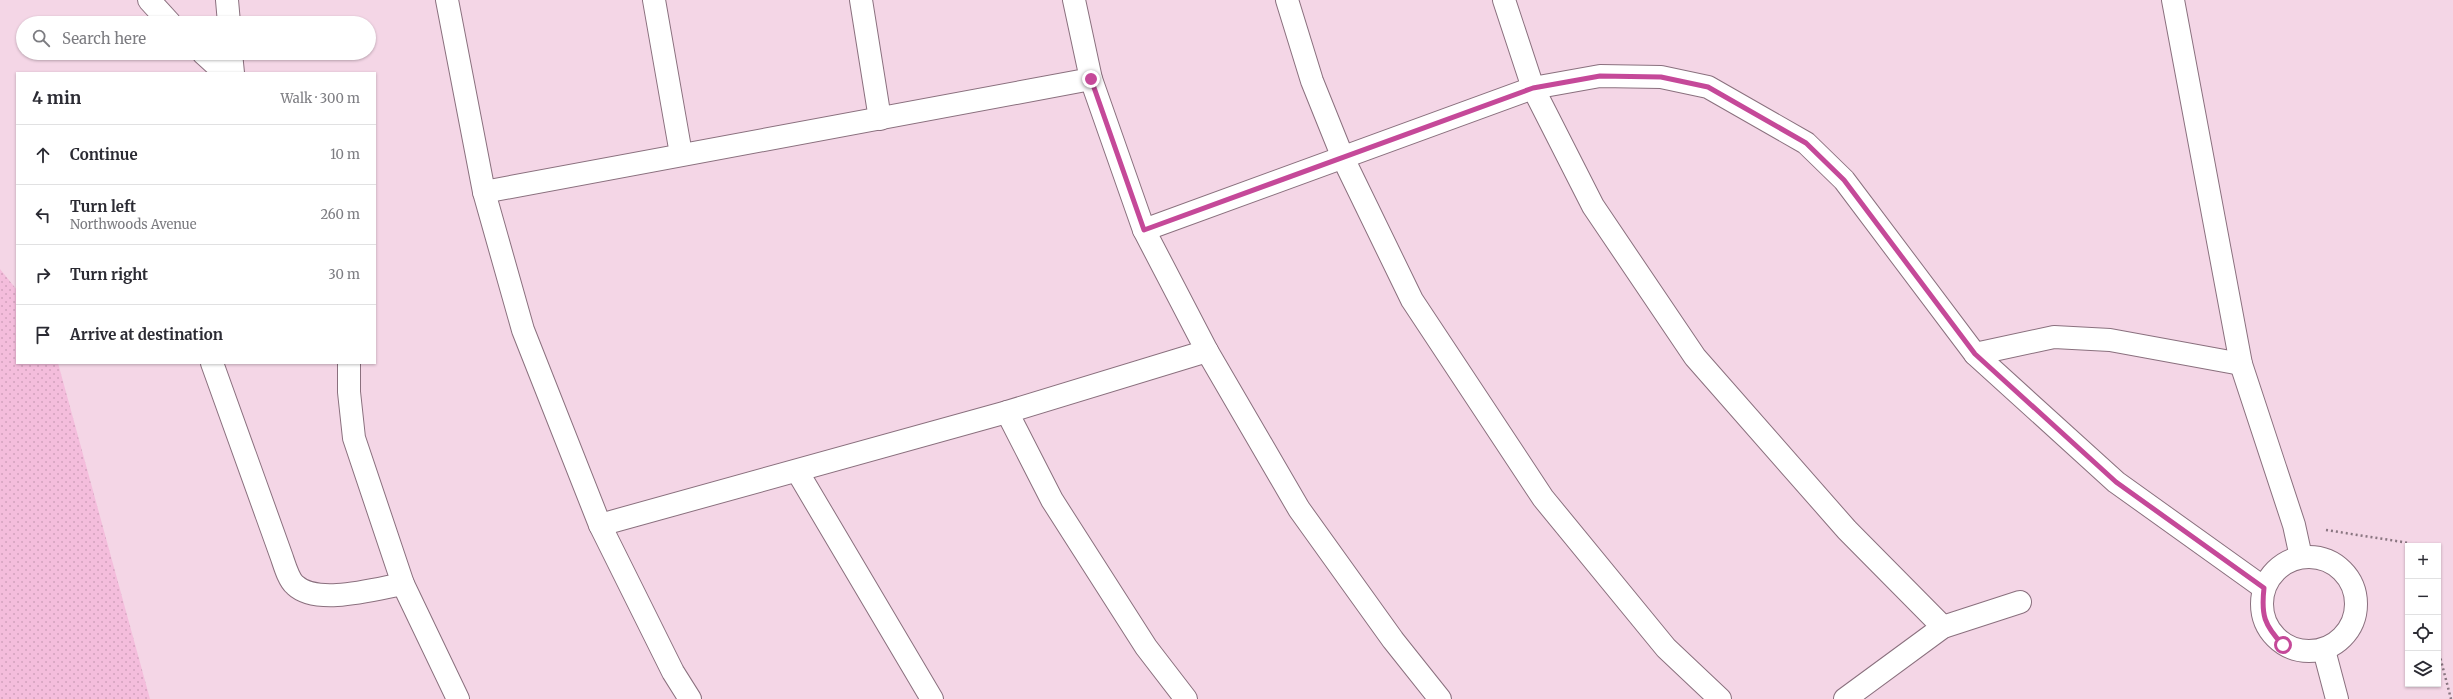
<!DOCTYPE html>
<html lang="en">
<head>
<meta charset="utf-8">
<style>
  :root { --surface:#fff; --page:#f2f2f3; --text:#2b2b33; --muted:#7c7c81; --line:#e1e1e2 }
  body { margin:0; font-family:Merriweather,serif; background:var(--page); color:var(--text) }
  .controls { position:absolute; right:12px; bottom:12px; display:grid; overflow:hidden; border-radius:0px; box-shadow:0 1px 3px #0004 }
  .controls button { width:36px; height:36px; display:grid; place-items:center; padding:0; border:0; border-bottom:1px solid var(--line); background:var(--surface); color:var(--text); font:20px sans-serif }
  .stop { position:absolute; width:12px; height:12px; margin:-9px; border:3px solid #c54999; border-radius:50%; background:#fff }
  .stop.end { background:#c54999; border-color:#fff; box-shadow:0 1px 4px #0008 }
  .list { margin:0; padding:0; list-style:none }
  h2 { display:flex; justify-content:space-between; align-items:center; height:52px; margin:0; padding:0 16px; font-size:17px }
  h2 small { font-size:13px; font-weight:400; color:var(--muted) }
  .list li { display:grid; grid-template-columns:26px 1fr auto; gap:12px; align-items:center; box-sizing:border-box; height:60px; padding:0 16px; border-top:1px solid var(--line) }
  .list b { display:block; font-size:15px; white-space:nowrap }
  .list p { margin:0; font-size:13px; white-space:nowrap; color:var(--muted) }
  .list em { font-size:13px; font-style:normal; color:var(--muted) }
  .icon { flex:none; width:22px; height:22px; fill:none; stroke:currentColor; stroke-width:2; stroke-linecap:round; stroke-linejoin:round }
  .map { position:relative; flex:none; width:2453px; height:699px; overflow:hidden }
  .search { position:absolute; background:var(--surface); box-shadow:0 1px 3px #0004; left:16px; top:16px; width:360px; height:44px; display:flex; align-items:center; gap:10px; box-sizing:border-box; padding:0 14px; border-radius:22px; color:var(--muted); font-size:15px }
  .panel { position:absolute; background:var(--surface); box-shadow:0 1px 3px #0004; left:16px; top:72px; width:360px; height:292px; border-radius:0px }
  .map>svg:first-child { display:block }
</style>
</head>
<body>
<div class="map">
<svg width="2453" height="699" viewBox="0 0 2453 699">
  <defs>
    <pattern id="grass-dots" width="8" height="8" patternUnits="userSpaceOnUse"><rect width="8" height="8" fill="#f4bddc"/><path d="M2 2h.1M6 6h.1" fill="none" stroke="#d2a2bd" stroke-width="1.8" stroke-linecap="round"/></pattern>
  </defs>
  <rect width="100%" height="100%" fill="#f4d6e6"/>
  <path fill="url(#grass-dots)" d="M0 269 17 290V363H58L150 699H0Z"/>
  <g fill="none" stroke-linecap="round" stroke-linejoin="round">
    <defs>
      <g id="minor">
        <path d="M149 0 170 23"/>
        <path d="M227 0 229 23"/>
        <path d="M447 0 484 192 523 330 600 525 673 672 690 699"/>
        <path d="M654 0 681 154"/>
        <path d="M861 0 880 119"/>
        <path d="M1074 0 1091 79 1144 230 1207 351 1299 509 1393 640 1440 699"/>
        <path d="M1287 0 1312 81 1343 158 1412 300 1543 498 1666 648 1720 699"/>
        <path d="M1504 0 1533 88 1593 206 1695 357 1847 530 1943 627"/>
        <path d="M2173 0 2241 364 2294 525 2301 557"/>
        <path d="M203 53 225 73"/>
        <path d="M231 53 233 73"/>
        <path d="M484 192 1091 79"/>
        <path d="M1144 230 1533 88 1600 76 1661 77 1708 87 1806 143 1844 180 1975 354 2116 482 2264 588"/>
        <path d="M1975 354 2054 337 2110 340 2241 364"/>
        <path d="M212 363 281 555C284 563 288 579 295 585 317 606 375 589 403 584"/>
        <path d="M349 363V392L354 438 403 584 458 699"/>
        <path d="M1007 412 1052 500 1146 647 1186 699"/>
        <path d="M797 471 932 699"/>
        <path d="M600 525 1007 412 1207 351"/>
        <circle cx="2309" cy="604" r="47"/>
        <path d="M2324 650 2337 699"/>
        <path d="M1845 699 1943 627 2020 602"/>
      </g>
    </defs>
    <use href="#minor" stroke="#8a707e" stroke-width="24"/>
    <g stroke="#8a7681" stroke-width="2.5" stroke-dasharray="2 3" stroke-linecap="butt">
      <path d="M2326 530 2409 543 2410 546"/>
      <path d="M2438 649 2451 699"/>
    </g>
    <use href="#minor" stroke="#fff" stroke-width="22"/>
  </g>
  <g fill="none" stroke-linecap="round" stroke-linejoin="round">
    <path stroke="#c54999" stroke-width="5" d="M1091 79 1144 230 1533 88 1600 76 1661 77 1708 87 1806 143 1844 180 1975 354 2116 482 2264 588C2261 615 2264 625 2283 645"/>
  </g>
</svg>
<div class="controls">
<button>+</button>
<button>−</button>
<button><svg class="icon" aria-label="locate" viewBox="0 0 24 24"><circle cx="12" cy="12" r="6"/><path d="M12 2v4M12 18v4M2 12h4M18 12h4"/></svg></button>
<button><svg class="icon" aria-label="layers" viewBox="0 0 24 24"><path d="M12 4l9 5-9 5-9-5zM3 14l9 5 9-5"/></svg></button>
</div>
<div class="stop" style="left:2283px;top:645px"></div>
<div class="stop end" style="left:1091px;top:79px"></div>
<div class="search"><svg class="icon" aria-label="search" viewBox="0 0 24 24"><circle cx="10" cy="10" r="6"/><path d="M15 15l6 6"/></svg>Search here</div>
<section class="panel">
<h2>4 min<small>Walk · 300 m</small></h2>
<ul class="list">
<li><svg class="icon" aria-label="ahead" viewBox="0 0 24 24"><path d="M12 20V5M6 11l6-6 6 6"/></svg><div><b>Continue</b></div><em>10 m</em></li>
<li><svg class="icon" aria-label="left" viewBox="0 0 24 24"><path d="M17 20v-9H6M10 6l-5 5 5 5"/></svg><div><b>Turn left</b><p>Northwoods Avenue</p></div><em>260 m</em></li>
<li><svg class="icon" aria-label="right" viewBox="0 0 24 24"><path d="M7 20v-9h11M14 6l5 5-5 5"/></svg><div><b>Turn right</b></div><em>30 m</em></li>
<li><svg class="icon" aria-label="arrive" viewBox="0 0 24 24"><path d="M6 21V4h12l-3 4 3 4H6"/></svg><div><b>Arrive at destination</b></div></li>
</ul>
</section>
</div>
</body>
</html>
